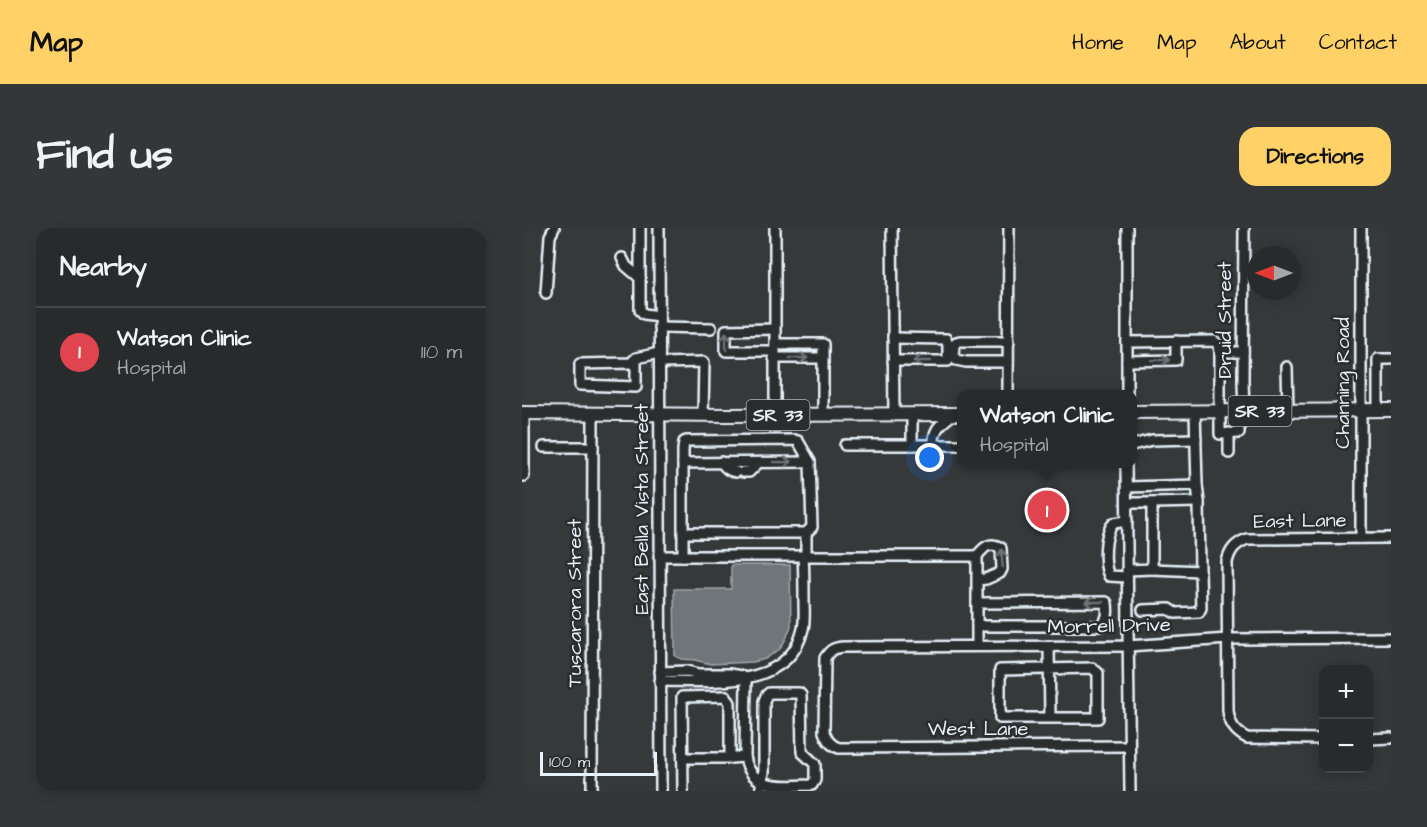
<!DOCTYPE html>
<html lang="en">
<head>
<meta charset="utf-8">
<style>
  :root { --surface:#282b2c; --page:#343738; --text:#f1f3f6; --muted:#a5a7a9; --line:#444748; --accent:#ffd166 }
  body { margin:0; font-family:"Architects Daughter",sans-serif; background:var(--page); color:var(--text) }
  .controls { position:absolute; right:18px; bottom:18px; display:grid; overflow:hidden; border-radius:12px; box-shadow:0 3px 15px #0003 }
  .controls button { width:54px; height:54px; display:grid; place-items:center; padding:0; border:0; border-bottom:2px solid var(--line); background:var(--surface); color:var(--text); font:30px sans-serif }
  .compass { position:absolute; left:725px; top:18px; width:54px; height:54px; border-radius:50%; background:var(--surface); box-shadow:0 3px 15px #0003; rotate:270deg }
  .scale { position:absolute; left:18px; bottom:15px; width:117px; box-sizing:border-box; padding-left:6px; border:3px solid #e8f1f8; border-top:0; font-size:16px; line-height:21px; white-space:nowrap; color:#e8f1f8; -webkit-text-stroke:4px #2a2d2e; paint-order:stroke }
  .you { position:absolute; left:408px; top:230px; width:21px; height:21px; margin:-15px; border:4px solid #fff; border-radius:50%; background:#1a73e8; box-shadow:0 0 0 9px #1a73e833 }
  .badge { display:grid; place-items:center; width:39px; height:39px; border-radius:50%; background:var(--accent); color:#fff; font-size:20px; font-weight:700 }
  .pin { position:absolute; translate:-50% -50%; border:3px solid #fff; box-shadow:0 2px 6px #0006 }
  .popup { position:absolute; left:435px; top:162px; width:180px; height:78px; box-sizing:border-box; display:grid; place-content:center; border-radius:12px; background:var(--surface); filter:drop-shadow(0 2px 4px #0005); font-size:20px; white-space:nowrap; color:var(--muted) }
  .popup b { font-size:22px; color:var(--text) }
  .popup::after { content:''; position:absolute; left:50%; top:100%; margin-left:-12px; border:12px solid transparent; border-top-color:var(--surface) }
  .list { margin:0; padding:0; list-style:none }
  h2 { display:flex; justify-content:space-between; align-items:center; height:78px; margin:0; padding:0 24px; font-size:26px }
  h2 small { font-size:20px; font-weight:400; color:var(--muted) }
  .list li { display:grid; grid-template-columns:39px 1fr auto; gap:18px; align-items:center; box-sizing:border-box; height:90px; padding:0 24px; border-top:2px solid var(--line) }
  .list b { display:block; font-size:22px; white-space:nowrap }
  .list p { margin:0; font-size:20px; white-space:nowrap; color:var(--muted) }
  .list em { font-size:20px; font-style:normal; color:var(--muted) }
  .map { position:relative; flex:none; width:869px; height:563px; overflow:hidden; border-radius:18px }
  header { display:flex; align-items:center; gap:36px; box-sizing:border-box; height:84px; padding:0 30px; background:var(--accent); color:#111 }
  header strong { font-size:28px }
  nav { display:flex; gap:33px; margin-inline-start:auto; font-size:21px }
  .intro { display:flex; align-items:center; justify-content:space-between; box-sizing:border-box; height:144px; padding:0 36px }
  h1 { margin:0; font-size:42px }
  .button { padding:15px 27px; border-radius:18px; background:var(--accent); color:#111; font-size:21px; font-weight:700 }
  main { display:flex; gap:36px; padding:0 36px }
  aside { flex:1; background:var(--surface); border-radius:18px; box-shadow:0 3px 15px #0003 }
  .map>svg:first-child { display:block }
</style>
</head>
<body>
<header>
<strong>Map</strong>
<nav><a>Home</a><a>Map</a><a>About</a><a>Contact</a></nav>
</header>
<div class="intro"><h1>Find us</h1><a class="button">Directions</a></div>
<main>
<aside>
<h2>Nearby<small></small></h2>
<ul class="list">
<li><span class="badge" style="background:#e0444e">1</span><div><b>Watson Clinic</b><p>Hospital</p></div><em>110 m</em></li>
</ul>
</aside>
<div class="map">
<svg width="869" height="563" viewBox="0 0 869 563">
  <rect width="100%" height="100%" fill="#35393a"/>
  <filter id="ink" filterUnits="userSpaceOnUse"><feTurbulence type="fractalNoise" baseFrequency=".0167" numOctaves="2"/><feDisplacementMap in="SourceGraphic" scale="12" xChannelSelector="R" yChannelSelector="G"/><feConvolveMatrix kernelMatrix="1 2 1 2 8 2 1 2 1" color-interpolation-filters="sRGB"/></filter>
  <g filter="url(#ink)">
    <path fill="#707579" stroke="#a0a7ac" stroke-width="1.5" d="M209 337H268L269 398 264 411 258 421 243 431 231 434 189 436 173 432 159 431 153 428 152 361H209Z"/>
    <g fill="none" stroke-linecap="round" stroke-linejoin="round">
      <defs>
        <g id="minor">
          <path d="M137 0 139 563"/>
          <path d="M370 0 372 186"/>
          <path d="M722 0 721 154 722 183"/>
          <path d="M839 0V310"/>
          <path d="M100 30 104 38 118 50V0"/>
          <path d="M118 50V82L122 86 137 88"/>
          <path d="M24 65 28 8 32 0"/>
          <path d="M137 99 189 100"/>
          <path d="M252 101 204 102V123H252"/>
          <path d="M371 110 424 111 426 117V133H371"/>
          <path d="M605 114 692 113 697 117 698 124V206L717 205V183"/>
          <path d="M253 116H301V187"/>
          <path d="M698 124H721"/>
          <path d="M114 130V159L58 157V136L109 135 114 130 137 125"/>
          <path d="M252 130H301"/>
          <path d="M605 133 654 132V113"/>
          <path d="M486 134H444L434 132C431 127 431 120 434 114L438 113H487"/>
          <path d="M138 135 182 134 181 187"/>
          <path d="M765 139 766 183"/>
          <path d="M486 166 487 0"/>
          <path d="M605 166V0"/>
          <path d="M856 182V131H869"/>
          <path d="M390 186V217"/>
          <path d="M253 187V0"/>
          <path d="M323 217H440"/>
          <path d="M412 217C411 200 419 196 431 186"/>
          <path d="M610 217 630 212 674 211"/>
          <path d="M22 219H71"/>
          <path d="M707 225V205"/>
          <path d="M199 234C204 240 206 243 214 244"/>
          <path d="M161 235 288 234"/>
          <path d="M604 236 608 563"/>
          <path d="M221 244H227L236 235"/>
          <path d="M0 248H2V186"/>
          <path d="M605 259 675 257 673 184"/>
          <path d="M605 275H630V341L605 342"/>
          <path d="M630 275 677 274 675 257"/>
          <path d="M605 293 592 295C582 304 581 336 587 348L605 349"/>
          <path d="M161 305H284"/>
          <path d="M137 328H455"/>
          <path d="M161 328V222L162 214 164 213 272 212 276 213 288 234 290 299 284 305V328"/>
          <path d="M630 341 678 343 677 274"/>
          <path d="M455 352 464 351 478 345 480 341 479 320C468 313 462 319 455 328V418"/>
          <path d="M621 382 647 381 653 385 677 384 679 380 678 343"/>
          <path d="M455 396 462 398H580C586 391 586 384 585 375L584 374 455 375"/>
          <path d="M527 418 528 490H478V442L570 440 576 445V490H528"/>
          <path d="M138 444 165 443 177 446H207L219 448"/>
          <path d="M224 450 223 529C229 563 261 558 290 557L293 552V536L280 524 279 467 277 465H247L244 468 242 473V545L239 555V563"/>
          <path d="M138 453C186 453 267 463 281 401 283 392 282 383 282 374 282 358 282 343 281 328"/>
          <path d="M802 511 725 510C713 504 707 496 706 482L705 334C708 322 713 316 725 311L869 310"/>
          <path d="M846 511 869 510"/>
          <path d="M607 518 317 520C308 517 305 512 302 504L303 430C308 422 311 420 321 419L606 418 706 411 869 410"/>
          <path d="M161 530H208L223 529"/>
          <path d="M70 563 71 186"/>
          <path d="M161 563 160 469 204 468 208 475V530"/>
        </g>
        <g id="major">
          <path d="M610 184 869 182"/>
          <path d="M0 185 205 187 440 186"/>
        </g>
      </defs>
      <use href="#minor" stroke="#e8f1f8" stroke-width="14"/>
      <use href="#major" stroke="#e8f1f8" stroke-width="16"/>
      <use href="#minor" stroke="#2a2d2e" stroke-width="9"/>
      <use href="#major" stroke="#2a2d2e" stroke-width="12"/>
    </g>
    <defs><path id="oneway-shaft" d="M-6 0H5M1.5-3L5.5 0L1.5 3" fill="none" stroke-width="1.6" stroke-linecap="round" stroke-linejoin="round" transform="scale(1.5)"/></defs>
    <g stroke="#6c7275">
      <use href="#oneway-shaft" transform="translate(204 113) rotate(-91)"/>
      <use href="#oneway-shaft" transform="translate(277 130)"/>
      <use href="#oneway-shaft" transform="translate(639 132) rotate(-1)"/>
      <use href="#oneway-shaft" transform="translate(400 133) rotate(180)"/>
      <use href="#oneway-shaft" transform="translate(261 234) rotate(-1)"/>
      <use href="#oneway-shaft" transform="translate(480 330) rotate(-94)"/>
      <use href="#oneway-shaft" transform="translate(572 374) rotate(180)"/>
    </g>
  </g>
  <g text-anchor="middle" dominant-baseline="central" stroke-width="5" stroke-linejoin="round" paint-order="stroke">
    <g fill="#2a2d2e" stroke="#afb6bb" stroke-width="1.5">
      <rect x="706.5" y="168" width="63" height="30" rx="4.5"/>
      <rect x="224.5" y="172" width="63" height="30" rx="4.5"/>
    </g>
    <g font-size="18" font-weight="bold" fill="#e8f1f8">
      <text x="738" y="183">SR 33</text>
      <text x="256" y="187">SR 33</text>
    </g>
    <g font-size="20" fill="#e8f1f8" stroke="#2a2d2e">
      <text transform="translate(703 92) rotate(-90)">Druid Street</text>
      <text transform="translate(821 155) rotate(-90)">Channing Road</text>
      <text transform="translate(120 281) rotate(-90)">East Bella Vista Street</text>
      <text transform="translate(778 293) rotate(-1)">East Lane</text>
      <text transform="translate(53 375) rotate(-90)">Tuscarora Street</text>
      <text transform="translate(587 398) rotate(-1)">Morrell Drive</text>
      <text x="456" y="501">West Lane</text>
    </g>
  </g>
</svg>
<div class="controls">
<button>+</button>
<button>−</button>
</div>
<svg class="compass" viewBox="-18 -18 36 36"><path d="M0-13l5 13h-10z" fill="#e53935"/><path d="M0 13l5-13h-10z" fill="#a5a7a9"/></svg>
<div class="scale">100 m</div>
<div class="you"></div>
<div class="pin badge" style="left:525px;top:282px;background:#e0444e">1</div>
<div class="popup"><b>Watson Clinic</b>Hospital</div>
</div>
</main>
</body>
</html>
